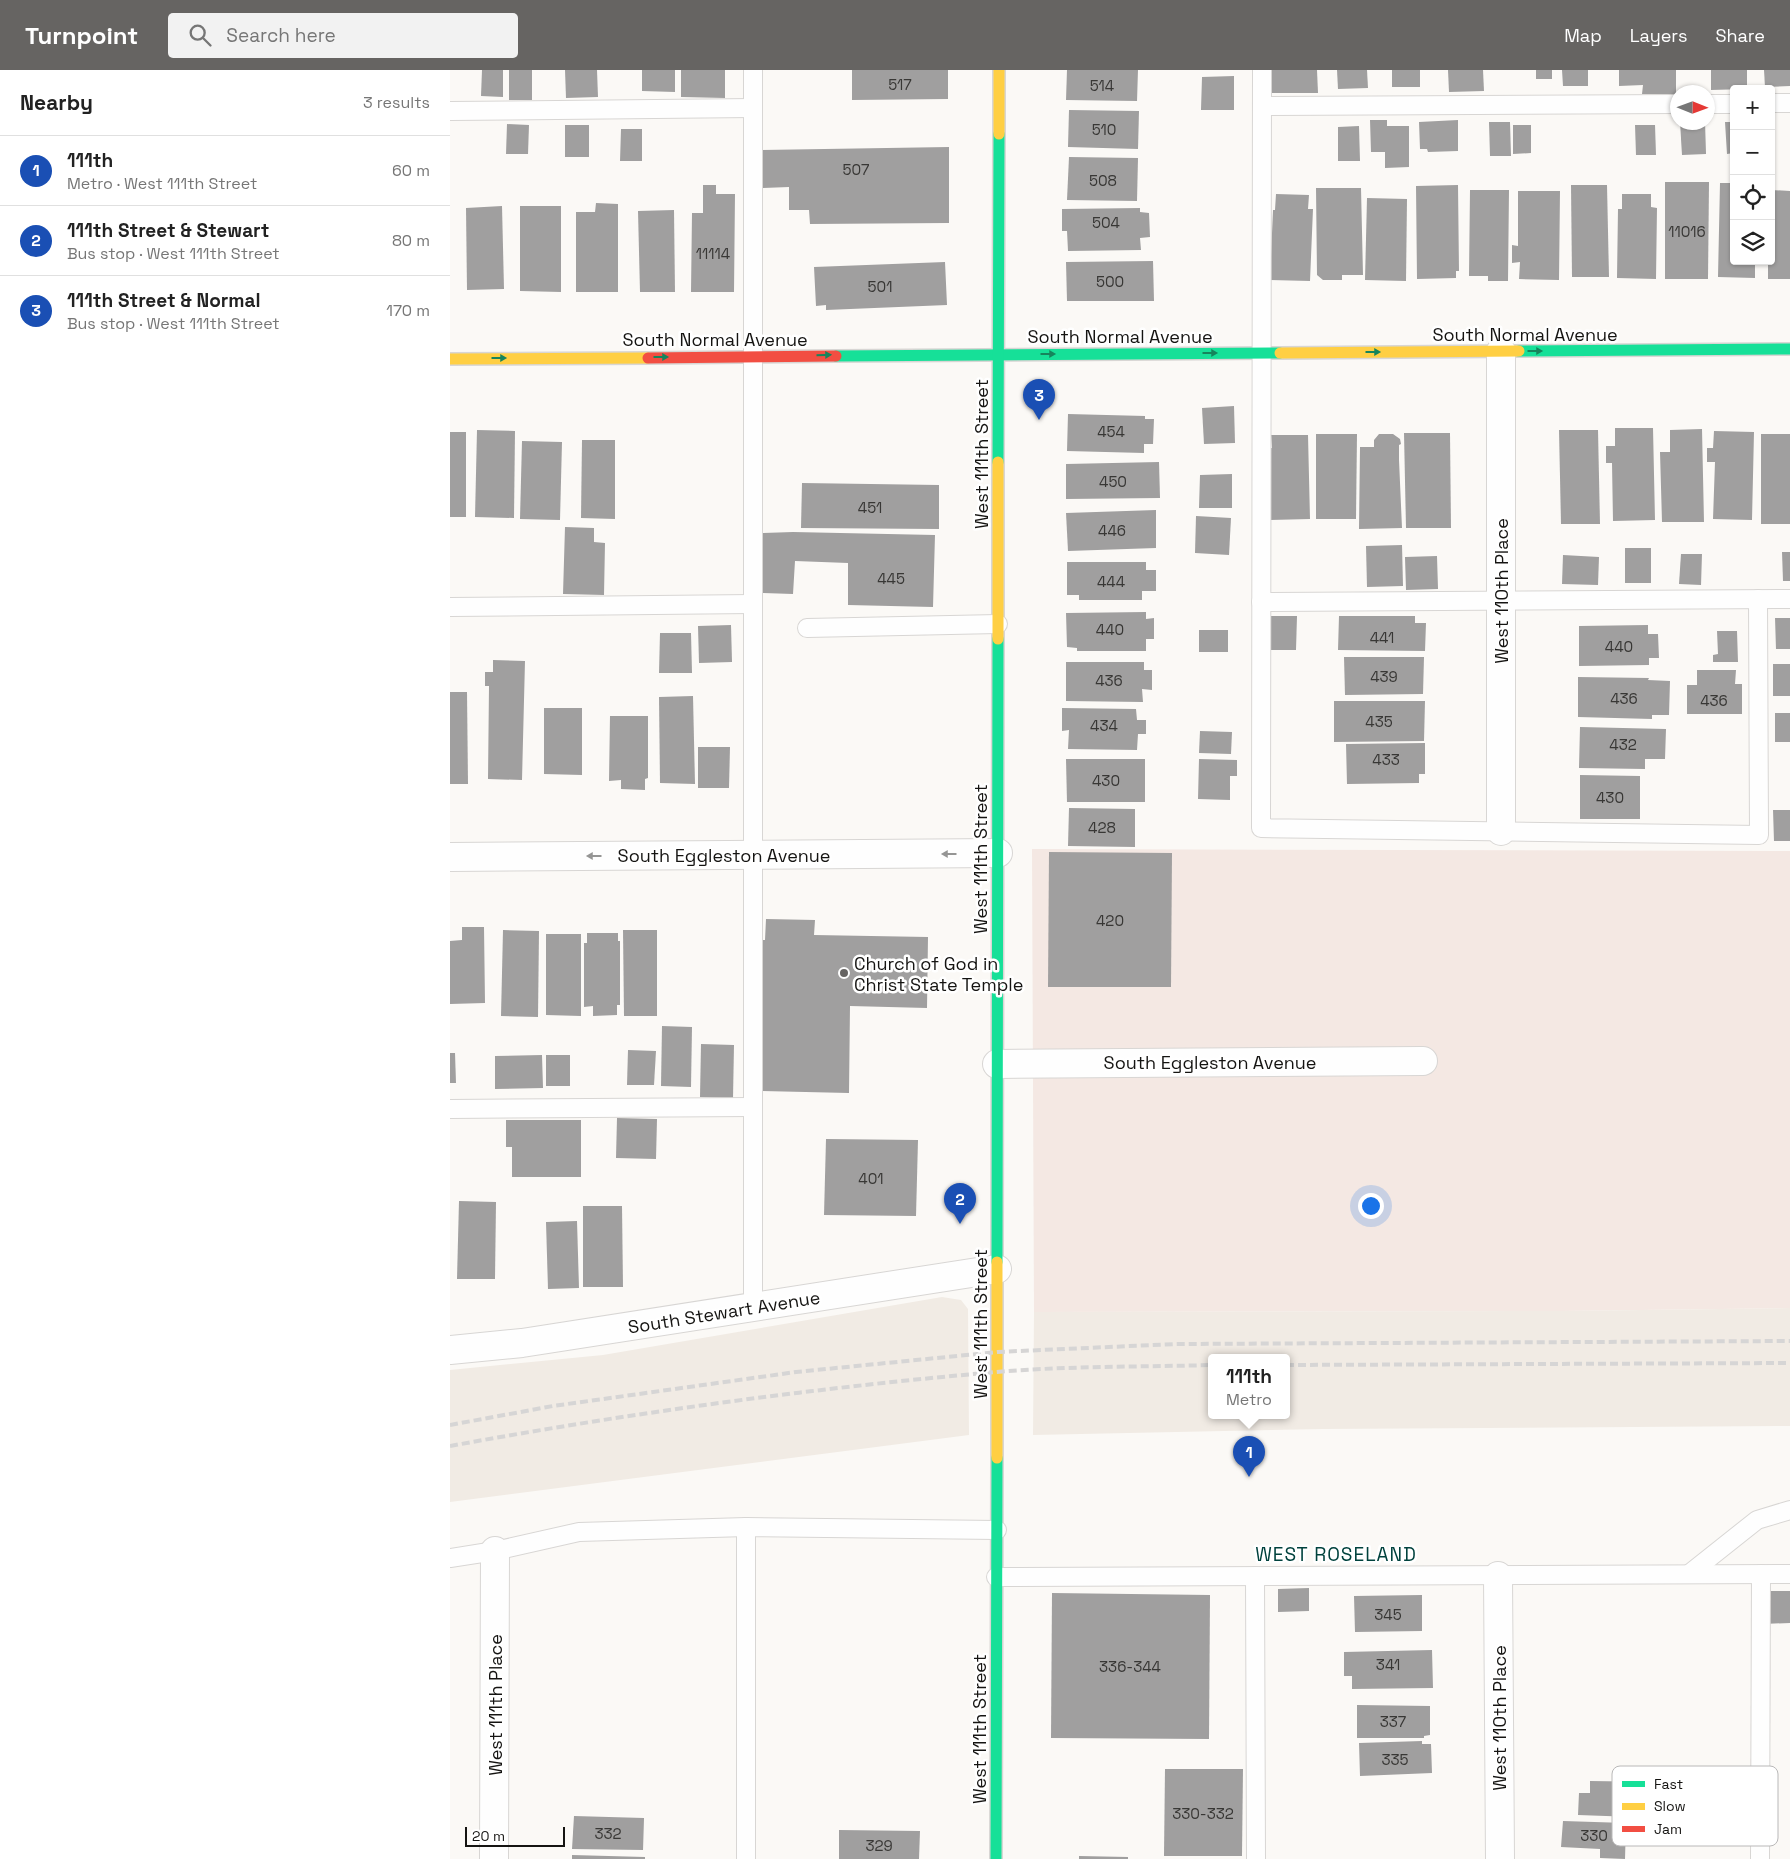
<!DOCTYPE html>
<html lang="en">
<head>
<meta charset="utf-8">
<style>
  :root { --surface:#fff; --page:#f2f2f2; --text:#222; --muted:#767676; --line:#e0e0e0; --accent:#666462 }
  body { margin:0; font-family:"Space Grotesk",sans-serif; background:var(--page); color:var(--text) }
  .controls { position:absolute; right:15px; top:15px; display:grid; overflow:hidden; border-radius:5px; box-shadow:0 1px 4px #0004 }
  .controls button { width:45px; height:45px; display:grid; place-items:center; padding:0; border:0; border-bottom:1px solid var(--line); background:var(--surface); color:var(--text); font:25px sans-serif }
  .compass { position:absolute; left:1220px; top:15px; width:45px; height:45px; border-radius:50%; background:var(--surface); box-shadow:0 1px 4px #0004; rotate:91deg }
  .scale { position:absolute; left:15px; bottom:12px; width:100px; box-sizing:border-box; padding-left:5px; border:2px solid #151412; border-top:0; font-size:14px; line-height:18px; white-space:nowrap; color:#151412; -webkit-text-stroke:4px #fff; paint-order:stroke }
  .you { position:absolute; left:920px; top:1135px; width:18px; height:18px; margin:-12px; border:4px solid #fff; border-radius:50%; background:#1a73e8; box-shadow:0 0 0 8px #1a73e833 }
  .badge { display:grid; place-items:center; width:32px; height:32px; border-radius:50%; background:var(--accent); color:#fff; font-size:16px; font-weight:700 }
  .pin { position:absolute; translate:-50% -41px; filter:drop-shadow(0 1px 2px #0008) }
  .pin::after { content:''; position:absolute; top:26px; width:18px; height:15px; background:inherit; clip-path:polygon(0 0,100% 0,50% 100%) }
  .popup { position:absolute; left:758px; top:1284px; width:82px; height:65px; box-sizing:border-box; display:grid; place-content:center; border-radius:5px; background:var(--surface); filter:drop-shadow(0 1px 4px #0005); font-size:16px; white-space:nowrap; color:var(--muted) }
  .popup b { font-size:19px; color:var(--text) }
  .popup::after { content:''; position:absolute; left:50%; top:100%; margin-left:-10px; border:10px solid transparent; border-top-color:var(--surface) }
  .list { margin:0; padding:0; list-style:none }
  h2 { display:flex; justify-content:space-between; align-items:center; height:65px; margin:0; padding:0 20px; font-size:21px }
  h2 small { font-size:16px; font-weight:400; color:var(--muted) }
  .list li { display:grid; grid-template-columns:32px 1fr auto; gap:15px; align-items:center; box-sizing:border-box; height:70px; padding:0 20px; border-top:1px solid var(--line) }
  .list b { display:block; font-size:19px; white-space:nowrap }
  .list p { margin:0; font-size:16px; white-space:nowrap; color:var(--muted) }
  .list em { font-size:16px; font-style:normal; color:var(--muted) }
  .icon { flex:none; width:28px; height:28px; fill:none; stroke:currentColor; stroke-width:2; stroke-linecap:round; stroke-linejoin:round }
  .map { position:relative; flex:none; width:1340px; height:1789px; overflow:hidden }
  header { display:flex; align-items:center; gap:30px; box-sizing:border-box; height:70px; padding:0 25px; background:var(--accent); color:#fff }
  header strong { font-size:24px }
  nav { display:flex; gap:28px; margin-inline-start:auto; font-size:18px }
  .search { width:350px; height:45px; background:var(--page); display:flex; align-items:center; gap:12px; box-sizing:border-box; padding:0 18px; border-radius:5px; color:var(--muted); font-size:19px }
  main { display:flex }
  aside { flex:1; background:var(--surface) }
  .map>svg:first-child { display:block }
</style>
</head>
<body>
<header>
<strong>Turnpoint</strong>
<div class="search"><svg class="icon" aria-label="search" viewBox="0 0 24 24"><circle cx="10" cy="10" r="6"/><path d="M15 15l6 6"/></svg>Search here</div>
<nav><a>Map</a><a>Layers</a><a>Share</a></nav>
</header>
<main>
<aside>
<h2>Nearby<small>3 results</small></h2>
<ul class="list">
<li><span class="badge" style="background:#1a4fb4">1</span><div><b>111th</b><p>Metro · West 111th Street</p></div><em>60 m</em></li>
<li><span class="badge" style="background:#1a4fb4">2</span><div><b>111th Street &amp; Stewart</b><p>Bus stop · West 111th Street</p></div><em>80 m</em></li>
<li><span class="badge" style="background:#1a4fb4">3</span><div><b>111th Street &amp; Normal</b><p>Bus stop · West 111th Street</p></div><em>170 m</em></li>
</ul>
</aside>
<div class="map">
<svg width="1340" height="1789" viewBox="0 0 1340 1789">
  <rect width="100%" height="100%" fill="#fbf9f6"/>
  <path fill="#f4e8e3" d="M582 779 1340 781V1238L1112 1241 584 1242Z"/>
  <g fill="#f1ebe4" fill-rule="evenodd">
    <path d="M492 1227 511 1230 518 1239 519 1365 0 1432V1300L153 1285Z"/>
    <path d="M1340 1238V1356L873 1359 583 1365 584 1242 1112 1241ZM762 1288H836V1346H762Z"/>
  </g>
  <g fill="#a09f9f">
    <path d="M32 0H53V27L31 26Z"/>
    <rect x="59" y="0" width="23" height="30"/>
    <path d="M115 0H147L148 27 116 28Z"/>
    <path d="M192 0H225V22L192 21Z"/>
    <path d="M231 0H275V28L231 27Z"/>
    <path d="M402 0H498V29L402 30Z"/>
    <path d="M617 0H688L687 31 616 30Z"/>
    <path d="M821 0H867L868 23H822Z"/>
    <path d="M887 0H917L918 18 888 19Z"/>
    <rect x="942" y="0" width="28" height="17"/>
    <path d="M998 0H1033L1034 21 999 22Z"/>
    <rect x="1086" y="0" width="16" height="9"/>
    <path d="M1112 0H1138V16H1113Z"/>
    <path d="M1169 0H1226V24H1192L1193 15 1169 16Z"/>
    <path d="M1261 0H1297V19L1261 20Z"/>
    <path d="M1314 0H1340V16L1315 17Z"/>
    <path d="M784 6V40H751L752 7Z"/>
    <path d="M619 40 689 41 688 79 618 77Z"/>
    <path d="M920 50H937V56H959V97L935 98V82H921Z"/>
    <path d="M1008 50V81L978 82 977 79H970L969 52Z"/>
    <path d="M1039 52H1060L1061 86H1040Z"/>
    <path d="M1230 52H1255L1256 84 1232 85Z"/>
    <path d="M1275 52H1284V83L1277 84Z"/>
    <path d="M57 54 79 55 78 84H56Z"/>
    <rect x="115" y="55" width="24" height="32"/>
    <path d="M1063 55H1081V83L1063 84Z"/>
    <path d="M1185 55H1205L1206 85H1186Z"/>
    <path d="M909 56 910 91H888V57Z"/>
    <path d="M171 59H192V91H170Z"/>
    <path d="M499 77V153L360 154 359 140H339V117L313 118 312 80Z"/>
    <path d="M619 87 688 88 687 131 617 130Z"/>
    <path d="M1215 112H1259L1258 209H1215Z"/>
    <path d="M1270 113H1284V191H1305V208L1268 207Z"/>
    <path d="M253 115H266V124H285L284 222H241L242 143H253Z"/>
    <path d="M1008 115 1009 201H1006V208L967 209 966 116Z"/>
    <path d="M1121 115H1157L1159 207H1122Z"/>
    <path d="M866 118H911L913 205H892V210H873L867 205Z"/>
    <path d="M1020 120H1059L1058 211H1038V206H1019Z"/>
    <path d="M1321 120 1340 121V209H1318V191H1321Z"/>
    <path d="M1068 121H1110L1109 210 1069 209 1070 192 1062 193V175L1068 176Z"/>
    <path d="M826 124 859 125 858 139H863L860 211 820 210 823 140H825Z"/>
    <path d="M1172 124H1201V137L1207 138 1206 209 1167 208 1168 139H1172Z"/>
    <path d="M917 128 957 129 956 211 915 210Z"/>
    <path d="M146 133 168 134V222H126V142H145Z"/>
    <path d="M52 136 54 219 17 220 16 138Z"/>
    <path d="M70 136H111V222L70 221Z"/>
    <path d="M690 138V142L699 143 700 167 690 168 691 180 618 181 617 161H612V139Z"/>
    <path d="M224 140 225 222H190L188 141Z"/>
    <path d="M703 191 704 231H617L616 192Z"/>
    <path d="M495 192 497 235 376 240V235L366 236 364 197Z"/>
    <path d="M784 336 785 373 754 374 752 338Z"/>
    <path d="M618 344 695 346V349H704L703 374H694V383L617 381Z"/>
    <path d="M1165 358H1203L1205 450 1163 451 1162 393H1156V376H1165Z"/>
    <path d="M1252 359 1254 452H1212L1210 382H1220V360Z"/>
    <path d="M27 360 65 361 64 448 25 447Z"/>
    <path d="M1109 360H1148L1150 454H1111Z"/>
    <path d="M1264 361 1304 362 1302 450 1263 449 1265 392H1257V378H1263Z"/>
    <rect x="0" y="362" width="16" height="85"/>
    <path d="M954 363H1000L1001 458H956Z"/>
    <path d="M866 364H907L906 449H866Z"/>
    <path d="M929 364H943L950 369 951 374 949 375V390L952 458 909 459 910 377H924V370Z"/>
    <rect x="1311" y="364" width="29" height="90"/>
    <path d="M821 365H858L860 449 820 450V395L814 378H822Z"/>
    <path d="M132 370H165V449L131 448Z"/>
    <path d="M72 371 112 372 110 450 70 449Z"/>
    <path d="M709 392 710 428 616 429V394Z"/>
    <path d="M782 404V438H749L750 405Z"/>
    <path d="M352 413 489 415V459L351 458Z"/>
    <path d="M706 440V478L618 481 616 443Z"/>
    <path d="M746 446 781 448 779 485 745 483Z"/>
    <path d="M115 457 144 458V472L155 473 154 525 113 524Z"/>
    <path d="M343 462 485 465 483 537 398 535V493L345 491 343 524 313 523V463Z"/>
    <path d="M952 475 953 516 917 517 916 476Z"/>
    <rect x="1175" y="478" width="26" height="35"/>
    <path d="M1332 482H1340V511H1333Z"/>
    <path d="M1231 484H1252L1251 515 1229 514Z"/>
    <path d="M1113 485 1149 487 1148 515 1112 514Z"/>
    <path d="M987 486 988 519 956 520 955 487Z"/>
    <path d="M617 492H696V500H706V521H692V530H629V525H617Z"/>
    <path d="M696 542V549L704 548V569H696V581H627V578L617 577 616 543Z"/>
    <path d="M815 546H847L846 580H815Z"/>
    <path d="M889 546H965V553H976L975 581 888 580Z"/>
    <path d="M1325 548H1340V579H1326Z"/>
    <path d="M281 555 282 592 249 593 248 556Z"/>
    <path d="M1198 555V564H1208L1209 588H1199V595L1129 596V556Z"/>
    <rect x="749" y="560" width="29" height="22"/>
    <path d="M1267 561H1287L1288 592H1263V585L1268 584Z"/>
    <path d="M210 563H241L242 603H209Z"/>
    <path d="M894 587H974L973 624 895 625Z"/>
    <path d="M43 590 75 591 72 710 38 709 39 616H35V602H43Z"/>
    <path d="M616 592H694V600H702V620L692 619 693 632 616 631Z"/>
    <rect x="1323" y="594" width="17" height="32"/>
    <path d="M1247 600H1286L1285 614H1292V644H1237V615H1247Z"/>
    <path d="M1128 607 1199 608 1198 610 1220 611 1219 645H1202V649L1128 647Z"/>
    <path d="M0 622H17L18 714H0Z"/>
    <path d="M243 626 245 714 210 713 209 627Z"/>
    <path d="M884 631H975L974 671 884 672Z"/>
    <path d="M94 638H132V705L94 704Z"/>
    <path d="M612 638 686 639 687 650H696V664H688L687 680 618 679 619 660 612 661Z"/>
    <rect x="1325" y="643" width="15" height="29"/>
    <path d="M160 646H198V708L195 709V720L171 719V710L159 711Z"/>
    <path d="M1130 657 1216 659 1215 689H1195V699L1129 698Z"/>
    <path d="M750 661 782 662 781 684 749 683Z"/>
    <path d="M975 673V704H969V713L897 714 896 674Z"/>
    <path d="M248 677H280L279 718H248Z"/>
    <path d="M616 689H695V732H617Z"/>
    <path d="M749 689 787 690V706H780V730L748 729Z"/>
    <path d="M1130 705 1190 706V749H1130Z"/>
    <path d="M619 738 685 739V777L618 776Z"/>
    <path d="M1323 740H1340V771H1324Z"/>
    <path d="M599 782 722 783 721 917H598Z"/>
    <path d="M316 849 365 850 364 865 478 867 477 938 400 936 399 1023 308 1021 310 870H315Z"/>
    <path d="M12 857H34L35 933 0 934V871L12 870Z"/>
    <path d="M53 860 89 861 88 947 51 946Z"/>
    <path d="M173 860H207V946H174Z"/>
    <path d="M137 863H168V871H170V935H167V945L143 946V936L134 937V873H137Z"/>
    <path d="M96 864H131V946L96 945Z"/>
    <path d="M212 956 242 957 241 1017 211 1016Z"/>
    <path d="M251 974 284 975 283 1028 250 1027Z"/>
    <path d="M178 980 206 981 204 1015H177Z"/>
    <path d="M0 983H5L6 1013H0Z"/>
    <path d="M92 985 93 1018 45 1019V986Z"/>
    <rect x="96" y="985" width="24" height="31"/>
    <path d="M167 1048 207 1049 206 1089 166 1088Z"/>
    <path d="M56 1050H131V1107H62V1077H56Z"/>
    <path d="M376 1069 468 1070 466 1146 374 1145Z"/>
    <path d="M9 1131 46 1132 45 1209H7Z"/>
    <path d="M133 1136H172L173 1217H133Z"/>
    <path d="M127 1151 129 1218 98 1219 96 1152Z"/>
    <path d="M859 1518V1541L828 1542V1519Z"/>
    <path d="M1313 1521H1340V1553L1313 1554Z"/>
    <path d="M602 1523 760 1525 759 1669 601 1668Z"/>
    <path d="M972 1525V1561L905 1562 904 1526Z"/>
    <path d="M982 1580 983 1618 902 1619V1606H894V1582Z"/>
    <path d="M907 1635 980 1636V1665L974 1666V1668H907Z"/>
    <path d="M972 1671V1674H981L982 1703 910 1706 909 1673Z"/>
    <path d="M715 1699H793L792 1786H714Z"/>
    <path d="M1140 1711 1211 1712V1728L1194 1727V1738H1184V1747L1128 1745 1129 1723H1140Z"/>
    <path d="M124 1746 194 1748 193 1780 122 1779Z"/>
    <path d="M1113 1751 1176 1753 1175 1789 1150 1788V1779L1111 1777Z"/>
    <path d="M389 1760 470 1761 469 1789H389Z"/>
    <path d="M122 1785 195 1787V1789H122Z"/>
    <path d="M629 1786 678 1787V1789H629Z"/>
  </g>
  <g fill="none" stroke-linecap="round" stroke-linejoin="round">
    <defs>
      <g id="lane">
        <path d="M812 0 811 758 1309 765 1308 529"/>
        <path d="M1321 33H1340"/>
        <path d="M1258 34H1284"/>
        <path d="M812 36 1228 34"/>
        <path d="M0 41 303 38"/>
        <path d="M811 532 1340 529"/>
        <path d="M0 537 303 534"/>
        <path d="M357 558 548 554"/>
        <path d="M0 1039 303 1037"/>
        <path d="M303 1237V0"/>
        <path d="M296 1457V1789"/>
        <path d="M0 1488 45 1481 129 1462 296 1457 547 1460"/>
        <path d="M1239 1504 1307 1450 1340 1440"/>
        <path d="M805 1506 806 1789"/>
        <path d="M546 1507 1340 1504"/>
        <path d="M1310 1789 1311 1504"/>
      </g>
      <g id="street">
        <path d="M1051 761V281"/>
        <path d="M0 787 548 783"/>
        <path d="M547 994 973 991"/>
        <path d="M0 1280 72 1273 547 1199"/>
        <path d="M1048 1506 1050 1789"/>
        <path d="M44 1789 45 1481"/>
      </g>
      <g id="fast">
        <path d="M1069 281 1340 279"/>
        <path d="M386 286 830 283"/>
        <path d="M548 392 549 64"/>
        <path d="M547 1192 548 569"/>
        <path d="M546 1789 547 1388"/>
      </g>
      <g id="slow">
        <path d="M549 64V0"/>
        <path d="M830 283 1069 281"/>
        <path d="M0 289 198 288"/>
        <path d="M548 569V392"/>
        <path d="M547 1388V1192"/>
      </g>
      <path id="jam" d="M198 288 386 286"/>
    </defs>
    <use href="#lane" stroke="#d8d6d4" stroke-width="20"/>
    <use href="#street" stroke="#d8d6d4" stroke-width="30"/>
    <use href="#fast" stroke="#d8d6d4" stroke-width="14"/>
    <use href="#slow" stroke="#d8d6d4" stroke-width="14"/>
    <use href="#jam" stroke="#d8d6d4" stroke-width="14"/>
    <use href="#lane" stroke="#fefefe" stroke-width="18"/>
    <use href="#street" stroke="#fefefe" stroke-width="28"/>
    <use href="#fast" stroke="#16e098" stroke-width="11"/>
    <use href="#slow" stroke="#ffcf43" stroke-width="11"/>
    <use href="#jam" stroke="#f24e42" stroke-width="11"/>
    <g stroke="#d6d5d5" stroke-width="4" stroke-dasharray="8 4" stroke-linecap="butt">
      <path d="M836 1295 1340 1293"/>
      <path d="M0 1355 103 1336 346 1302 547 1282 726 1274 1340 1271"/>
      <path d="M0 1376C180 1343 363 1318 546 1302 617 1296 690 1297 762 1295"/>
    </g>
  </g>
  <defs><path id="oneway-solid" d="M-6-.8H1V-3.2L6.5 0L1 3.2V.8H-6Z" transform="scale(1.25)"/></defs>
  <g fill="#16845c">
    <use href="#oneway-solid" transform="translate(1085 281)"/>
    <use href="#oneway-solid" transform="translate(923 282)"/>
    <use href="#oneway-solid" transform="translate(760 283)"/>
    <use href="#oneway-solid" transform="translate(598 284)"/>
    <use href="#oneway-solid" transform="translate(374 285) rotate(-1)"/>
    <use href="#oneway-solid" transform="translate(211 287)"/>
    <use href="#oneway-solid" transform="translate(49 288)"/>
  </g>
  <g fill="#959594">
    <use href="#oneway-solid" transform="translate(499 784) rotate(180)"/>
    <use href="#oneway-solid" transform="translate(144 786) rotate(180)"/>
  </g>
  <circle fill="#666462" stroke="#fff" stroke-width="2" cx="394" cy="903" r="5"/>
  <g text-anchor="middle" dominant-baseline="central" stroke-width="5" stroke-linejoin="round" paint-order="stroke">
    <g font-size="15" fill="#383735">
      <text x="450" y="14">517</text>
      <text x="652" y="15">514</text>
      <text x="654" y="59">510</text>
      <text x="406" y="99">507</text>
      <text x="653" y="110">508</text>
      <text x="656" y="152">504</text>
      <text x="1237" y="161">11016</text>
      <text x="263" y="183">11114</text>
      <text x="660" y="211">500</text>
      <text x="430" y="216">501</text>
      <text x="661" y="361">454</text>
      <text x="663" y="411">450</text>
      <text x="420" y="437">451</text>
      <text x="662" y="460">446</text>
      <text x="441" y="508">445</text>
      <text x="661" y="511">444</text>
      <text x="660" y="559">440</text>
      <text x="932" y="567">441</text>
      <text x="1169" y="576">440</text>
      <text x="934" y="606">439</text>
      <text x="659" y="610">436</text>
      <text x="1174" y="628">436</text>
      <text x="1264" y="630">436</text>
      <text x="929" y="651">435</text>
      <text x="654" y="655">434</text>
      <text x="1173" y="674">432</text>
      <text x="936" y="689">433</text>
      <text x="656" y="710">430</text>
      <text x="1160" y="727">430</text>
      <text x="652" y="757">428</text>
      <text x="660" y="850">420</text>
      <text x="421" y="1108">401</text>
      <text x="938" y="1544">345</text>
      <text x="938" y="1594">341</text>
      <text x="680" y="1596">336-344</text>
      <text x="943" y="1651">337</text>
      <text x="945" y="1689">335</text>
      <text x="753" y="1743">330-332</text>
      <text x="158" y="1763">332</text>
      <text x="1144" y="1765">330</text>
      <text x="429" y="1775">329</text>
    </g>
    <g font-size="18" fill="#151412" stroke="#fff">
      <text x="1075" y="264">South Normal Avenue</text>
      <text x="670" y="266">South Normal Avenue</text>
      <text x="265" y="269">South Normal Avenue</text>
      <text transform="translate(531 384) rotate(-90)">West 111th Street</text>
      <text transform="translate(1051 521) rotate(-90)">West 110th Place</text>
      <text x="274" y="785">South Eggleston Avenue</text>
      <text transform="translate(530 789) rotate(-90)">West 111th Street</text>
      <text x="760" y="992">South Eggleston Avenue</text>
      <text transform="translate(274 1242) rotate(-9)">South Stewart Avenue</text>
      <text transform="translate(530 1254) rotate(-90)">West 111th Street</text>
      <text transform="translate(45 1635) rotate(-90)">West 111th Place</text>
      <text transform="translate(1049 1648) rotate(-90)">West 110th Place</text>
      <text transform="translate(529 1659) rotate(-90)">West 111th Street</text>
    </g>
    <g font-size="18" fill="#151412" stroke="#fff" text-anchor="start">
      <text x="404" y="893">Church of God in<tspan x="404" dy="21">Christ State Temple</tspan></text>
    </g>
    <g font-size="19" letter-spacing="1" fill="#00423d" stroke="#fff">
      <text x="886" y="1484">WEST ROSELAND</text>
    </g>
  </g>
  <rect x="1162" y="1696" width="166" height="80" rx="8" fill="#fff" stroke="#b9b8b8" stroke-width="1"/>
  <rect x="1172" y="1711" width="23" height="6" fill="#16e098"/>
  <rect x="1172" y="1733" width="23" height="7" fill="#ffcf43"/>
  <rect x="1172" y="1756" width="23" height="6" fill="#f24e42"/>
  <g font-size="14" fill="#151412">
    <text x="1204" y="1719">Fast</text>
    <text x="1204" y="1741">Slow</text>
    <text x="1204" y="1764">Jam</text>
  </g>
</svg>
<div class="controls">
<button>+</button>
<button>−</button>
<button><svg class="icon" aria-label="locate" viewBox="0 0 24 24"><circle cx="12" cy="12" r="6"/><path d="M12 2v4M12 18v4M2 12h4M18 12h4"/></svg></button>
<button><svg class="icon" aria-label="layers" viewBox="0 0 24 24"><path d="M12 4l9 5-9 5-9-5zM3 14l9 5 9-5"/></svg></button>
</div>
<svg class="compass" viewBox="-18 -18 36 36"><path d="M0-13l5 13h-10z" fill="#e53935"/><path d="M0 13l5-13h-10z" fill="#767676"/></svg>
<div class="scale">20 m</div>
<div class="you"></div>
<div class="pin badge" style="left:799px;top:1407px;background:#1a4fb4">1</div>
<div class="popup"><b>111th</b>Metro</div>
<div class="pin badge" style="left:510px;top:1154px;background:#1a4fb4">2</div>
<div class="pin badge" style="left:589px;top:350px;background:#1a4fb4">3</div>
</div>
</main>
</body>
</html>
